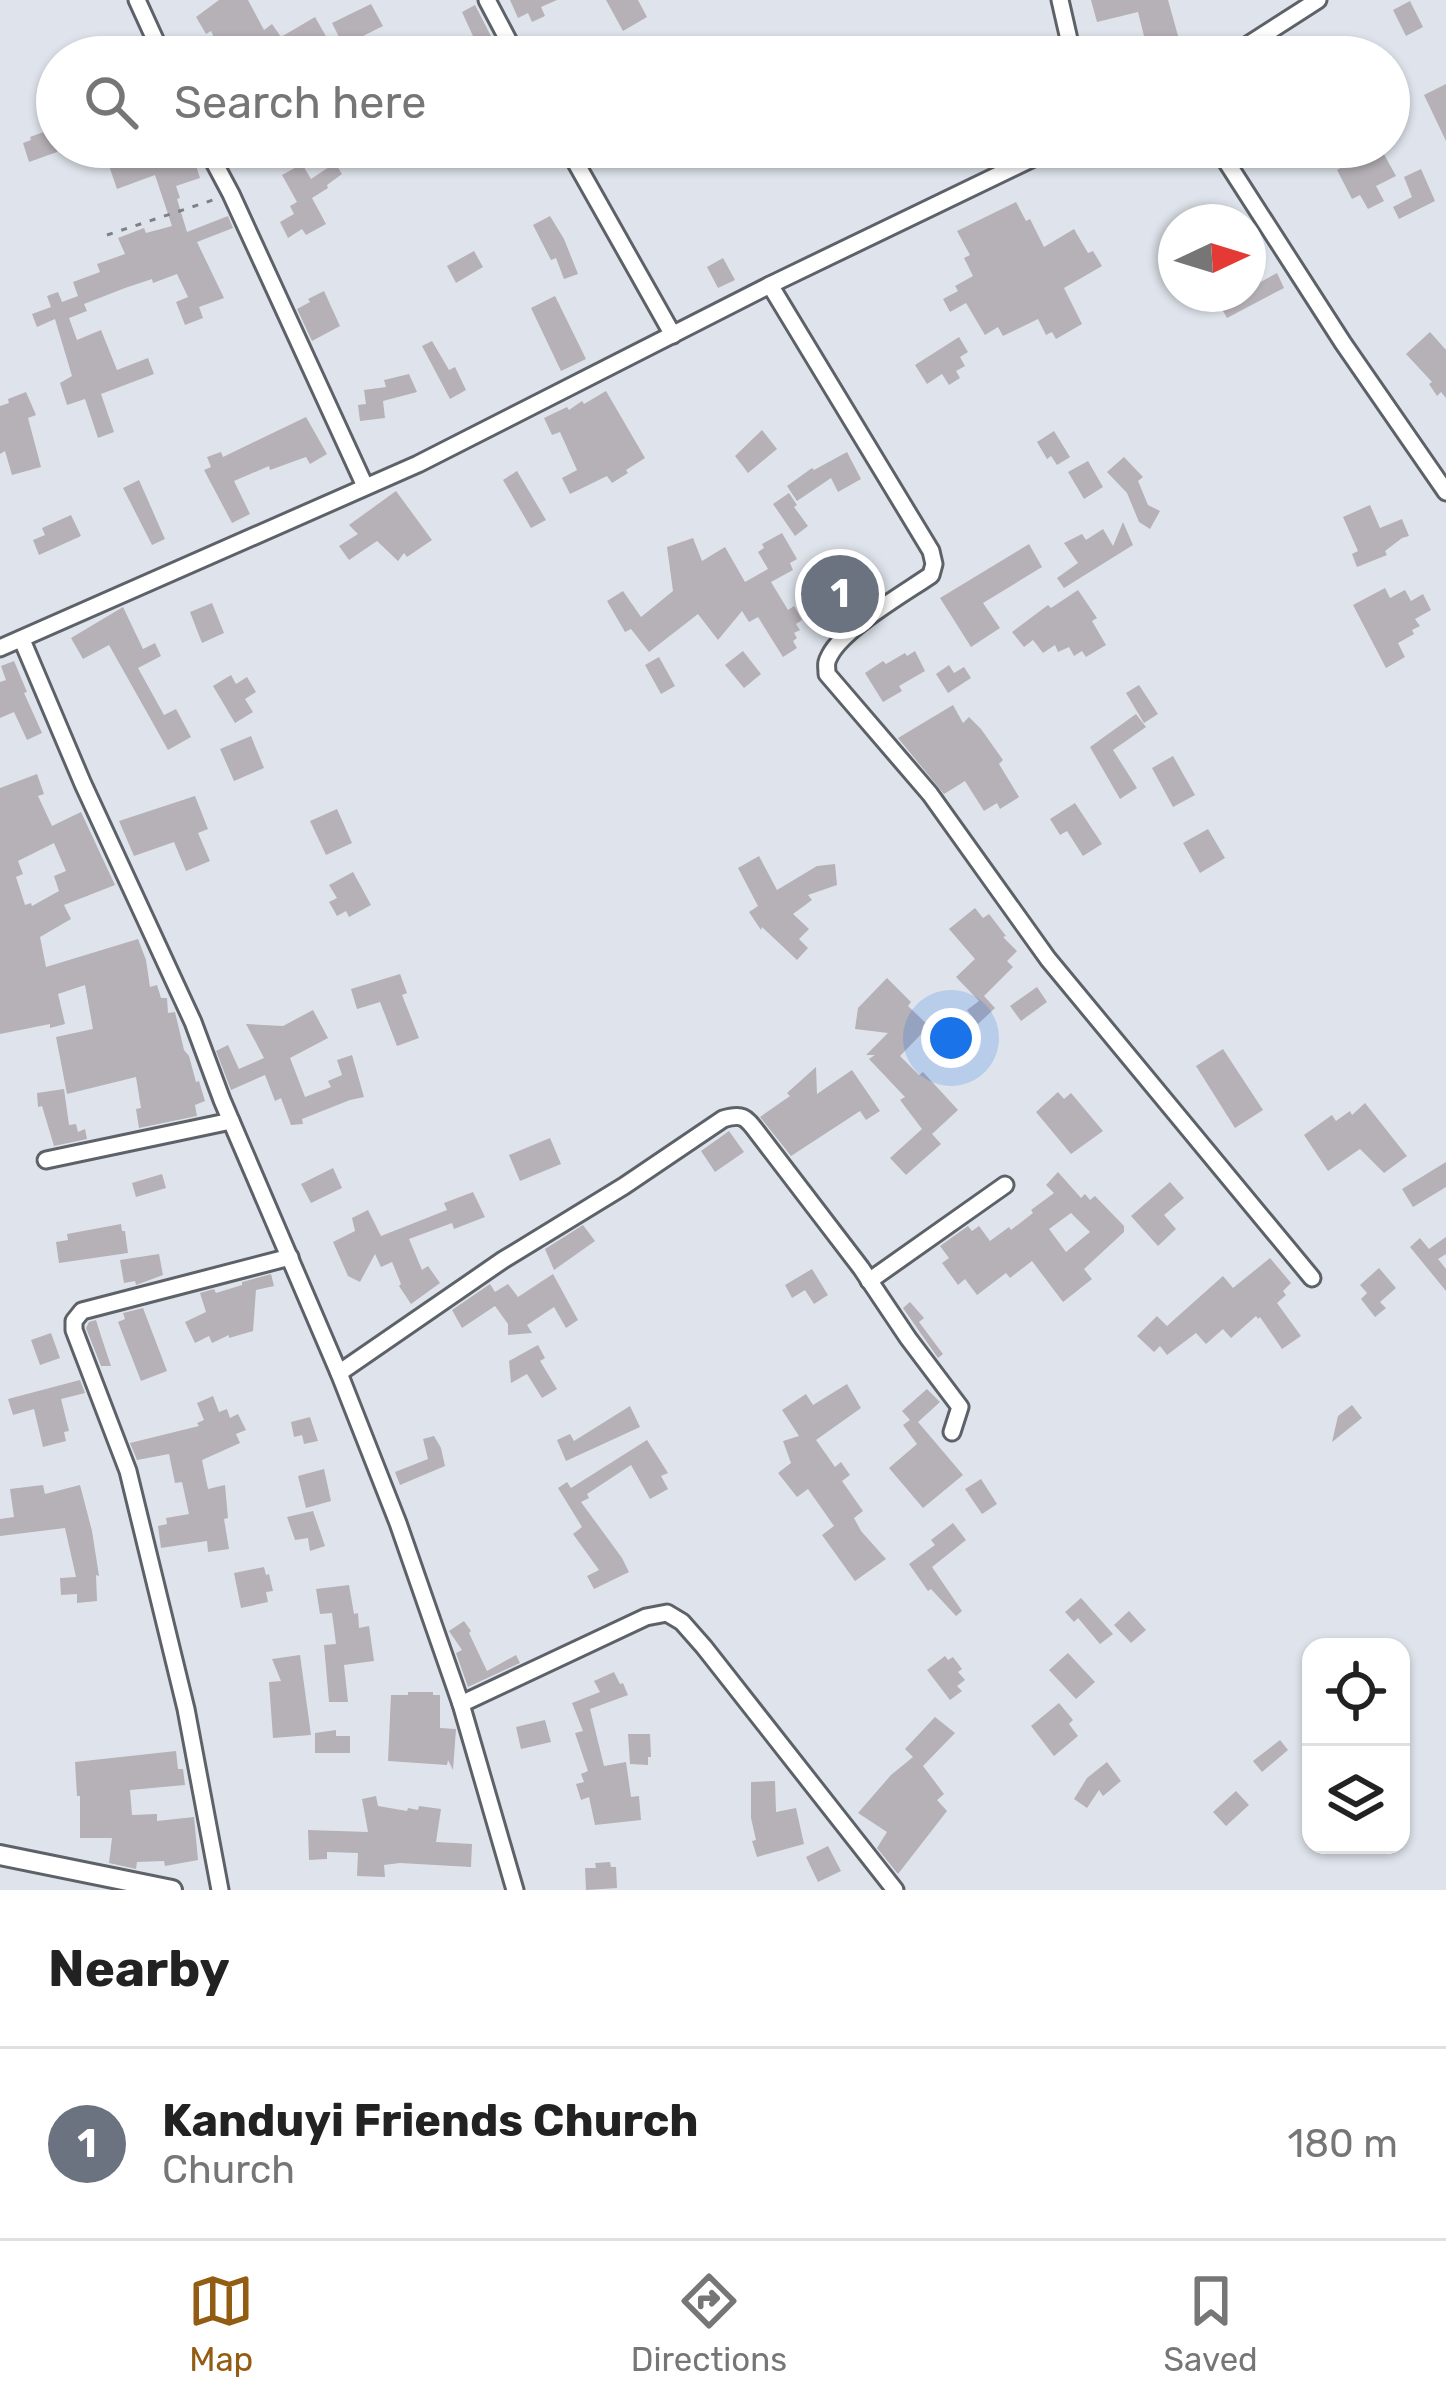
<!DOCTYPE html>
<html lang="en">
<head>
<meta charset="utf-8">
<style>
  :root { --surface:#fff; --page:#f2f2f2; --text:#222; --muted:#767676; --line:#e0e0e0; --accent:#925c13 }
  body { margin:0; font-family:Rubik,sans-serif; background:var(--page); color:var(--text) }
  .controls { position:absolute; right:36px; bottom:36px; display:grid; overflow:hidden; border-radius:24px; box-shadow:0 3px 9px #0004 }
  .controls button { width:108px; height:108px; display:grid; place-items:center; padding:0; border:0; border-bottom:3px solid var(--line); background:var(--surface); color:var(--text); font:60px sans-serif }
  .compass { position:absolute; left:1158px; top:204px; width:108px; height:108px; border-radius:50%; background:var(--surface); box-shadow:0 3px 9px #0004; rotate:86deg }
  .you { position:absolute; left:951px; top:1038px; width:42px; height:42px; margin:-30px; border:9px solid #fff; border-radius:50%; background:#1a73e8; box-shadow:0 0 0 18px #1a73e833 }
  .badge { display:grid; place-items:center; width:78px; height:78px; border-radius:50%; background:var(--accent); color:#fff; font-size:39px; font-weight:700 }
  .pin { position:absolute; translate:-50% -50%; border:6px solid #fff; box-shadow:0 3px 12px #0006 }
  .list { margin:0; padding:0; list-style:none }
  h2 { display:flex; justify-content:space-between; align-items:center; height:156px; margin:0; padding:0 48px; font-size:51px }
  h2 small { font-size:39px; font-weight:400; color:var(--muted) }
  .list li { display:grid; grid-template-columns:78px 1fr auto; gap:36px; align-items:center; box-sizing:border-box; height:192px; padding:0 48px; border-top:3px solid var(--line) }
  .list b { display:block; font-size:45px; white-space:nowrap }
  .list p { margin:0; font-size:39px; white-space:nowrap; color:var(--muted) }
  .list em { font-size:39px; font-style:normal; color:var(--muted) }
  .icon { flex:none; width:66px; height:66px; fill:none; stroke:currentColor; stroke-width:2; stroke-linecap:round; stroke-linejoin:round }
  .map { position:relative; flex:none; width:1446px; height:1890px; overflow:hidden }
  .search { position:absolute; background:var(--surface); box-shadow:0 3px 9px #0004; left:36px; right:36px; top:36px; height:132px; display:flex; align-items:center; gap:30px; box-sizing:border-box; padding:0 42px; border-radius:66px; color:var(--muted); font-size:45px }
  .sheet { height:348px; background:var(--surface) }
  nav { display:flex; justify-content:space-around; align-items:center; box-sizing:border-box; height:168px; border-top:3px solid var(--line); background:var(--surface); font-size:33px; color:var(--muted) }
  nav a { display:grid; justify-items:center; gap:6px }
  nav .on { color:var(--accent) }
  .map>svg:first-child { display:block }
</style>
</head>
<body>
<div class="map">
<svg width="1446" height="1890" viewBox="0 0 1446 1890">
  <rect width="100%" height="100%" fill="#dfe4ec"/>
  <g fill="#b6b0b7" fill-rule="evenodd">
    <path d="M219 0H248L264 30 272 24 281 37 315 17 327 38 295 57H234L228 46 220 50 211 31 206 34 196 17Z"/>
    <path d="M510 0H557L541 7 545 16 532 22 528 13 518 18Z"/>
    <path d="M606 0H638L647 17 623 31Z"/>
    <path d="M1091 0H1168L1184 57H1113L1112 52 1146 44 1138 12 1097 22Z"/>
    <path d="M1410 1 1423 27 1406 36 1393 10Z"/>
    <path d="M371 4 383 26 349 43 348 40 342 43 332 23Z"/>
    <path d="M475 5 493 40 478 47 462 12Z"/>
    <path d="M468 39 475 53 468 57H416L444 41 449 49Z"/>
    <path d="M1446 84V141L1424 95Z"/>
    <path d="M57 127V152L29 162 23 143 31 140 30 137Z"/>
    <path d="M124 147H190L200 178 176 186 180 198 177 199 187 232 228 216 233 228 197 242 224 298 199 307 203 318 185 325 176 302 188 297 177 274 153 283 152 279 125 288 84 304 87 311 69 318 77 340 101 330 117 370 148 358 154 374 101 394 114 432 98 438 85 399 67 405 60 383 72 376 55 319 37 327 32 314 51 307 47 296 58 292 62 302 78 296 73 282 100 272 97 264 125 254 118 238 144 228 146 233 172 226 155 175 117 189 105 154Z"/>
    <path d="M1354 147H1380L1396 176 1376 186 1384 201 1368 209 1360 195 1352 199 1337 170 1350 163 1344 152Z"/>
    <path d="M335 163 342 174 327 185 328 188 312 198 326 224 306 235 302 229 288 238 280 222 294 214 290 206 297 202 282 175 302 164 311 179Z"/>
    <path d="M1421 169 1435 201 1399 219 1393 207 1412 197 1404 177Z"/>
    <path d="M1016 202 1026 221 1030 219 1044 247 1074 229 1088 253 1093 251 1102 266 1064 288 1082 324 1056 339 1052 332 1046 335 1038 319 1003 336 998 327 985 335 966 303 950 312 943 299 958 291 955 286 973 276 964 258 970 255 957 231Z"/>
    <path d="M550 216 564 239 578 274 564 279 556 258 551 260 533 225Z"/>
    <path d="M474 251 483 267 456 283 447 266Z"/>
    <path d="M723 258 735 280 718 288 707 267Z"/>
    <path d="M1277 273 1284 288 1227 318 1219 304 1239 294H1248V289Z"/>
    <path d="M324 291 340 326 312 341 297 309 310 302 308 299Z"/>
    <path d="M555 296 586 359 561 371 531 308Z"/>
    <path d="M1430 332 1446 350V398L1441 392 1437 396 1429 384 1432 382 1406 354Z"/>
    <path d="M959 337 968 352 960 357 965 366 956 371 960 378 949 385 942 374 927 384 915 365Z"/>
    <path d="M432 341 449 370 455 367 466 390 450 399 422 346Z"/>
    <path d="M409 374 417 392 383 401 385 418 360 421 358 405 366 404 364 390 386 387 384 380Z"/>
    <path d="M606 391 645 458 626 470 628 473 612 483 607 476 570 494 562 478 577 470 560 432 552 435 544 418 567 407 569 410 582 401 584 404Z"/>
    <path d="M26 392 36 415 28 418 41 467 12 475 5 451 0 454V406L9 403 8 399Z"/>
    <path d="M306 417 327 454 310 464 306 457 270 470 269 466 234 481 250 514 232 523 204 470 211 467 207 457 221 452 223 457Z"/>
    <path d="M762 430 777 449 748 473 735 456Z"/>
    <path d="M1054 431 1070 457 1057 465 1051 456 1047 459 1037 442Z"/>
    <path d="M847 452 861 479 838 492 831 478 797 501 787 486 812 468 814 470Z"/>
    <path d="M1124 457 1143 477 1138 481 1148 505 1160 511 1150 529 1139 522 1127 493 1107 472Z"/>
    <path d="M1088 461 1103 487 1084 499 1068 472Z"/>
    <path d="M517 471 546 520 531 528 503 480Z"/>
    <path d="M139 480 165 539 152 545 123 488Z"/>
    <path d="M396 491 432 540 407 557 404 553 398 561 377 541 349 560 339 546 358 534 349 525Z"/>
    <path d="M789 493 797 505 794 507 808 526 795 536 773 504Z"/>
    <path d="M1370 505 1380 528 1402 519 1409 536 1402 538 1385 551 1387 555 1357 567 1352 554 1358 551 1343 517Z"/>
    <path d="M71 515 81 536 39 555 33 540 45 535 42 528Z"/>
    <path d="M1123 522 1133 545 1064 588 1057 578 1078 563 1064 543 1082 534 1086 540 1103 529 1113 546Z"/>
    <path d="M782 533 797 559 790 563 793 570 771 582 788 610 794 606 802 620 796 624 800 630 794 633 797 638 793 641 797 648 783 657 758 617 749 622 742 611 718 640 698 614 649 652 631 629 625 632 607 601 623 591 641 617 673 591 667 547 693 538 702 561 725 547 745 582 768 569 758 552 764 548 762 544Z"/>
    <path d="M1029 544 1042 567 983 603 1000 628 971 647 940 598Z"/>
    <path d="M832 567 836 572 838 571 862 606 843 619 815 578Z"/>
    <path d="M1385 588 1390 598 1405 590 1411 601 1423 594 1431 610 1415 619 1420 626 1412 630 1414 634 1398 643 1405 657 1386 668 1353 605Z"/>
    <path d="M1078 590 1097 618 1092 621 1106 645 1086 657 1082 651 1074 656 1069 647 1058 652 1055 645 1043 653 1033 640 1024 647 1012 632 1048 605 1051 608Z"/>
    <path d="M212 603 224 633 202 643 190 612Z"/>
    <path d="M123 607 143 649 155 643 161 656 138 668 164 715 176 709 191 737 168 750 109 645 83 659 71 638Z"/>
    <path d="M743 651 761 674 744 688 725 665Z"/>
    <path d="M915 651 925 671 899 686 902 691 883 702 865 673 883 661 886 664 905 653 907 656Z"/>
    <path d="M659 657 675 686 661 694 645 665Z"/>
    <path d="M14 661 27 692 24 693 42 733 27 740 14 712 0 718V682L6 680 1 666Z"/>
    <path d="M949 665 954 673 964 667 971 678 948 693 936 674Z"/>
    <path d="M231 675 236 684 247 677 256 692 245 699 253 712 235 723 213 686Z"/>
    <path d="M1139 685 1158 714 1144 723 1126 693Z"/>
    <path d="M953 705 963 723 969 717 981 729 1003 760 999 764 1019 797 1000 809 997 803 984 811 965 781 944 794 898 738Z"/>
    <path d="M1136 714 1146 727 1113 750 1137 788 1120 799 1090 747Z"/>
    <path d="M251 736 264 768 234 781 220 749Z"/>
    <path d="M1173 756 1195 795 1173 807 1152 768Z"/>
    <path d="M37 774 44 794 38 796 52 826 81 812 115 885 64 905 71 919 40 937 46 967 138 939 146 960 150 987 157 985 161 998H167L168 1013 175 1012 184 1050 189 1056 196 1082 199 1081 205 1101 195 1105 197 1116 139 1128 136 1109 141 1108 136 1077 67 1094 56 1037 93 1029 85 985 58 994 65 1024 50 1028V1024L0 1034V788ZM54 843 66 871 54 876 59 891 32 906 31 903 25 905 16 877 23 874 18 861Z"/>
    <path d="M195 796 208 829 198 833 210 861 186 871 174 842 134 856 119 821Z"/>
    <path d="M1075 803 1102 844 1083 856 1067 831 1060 835 1050 819Z"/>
    <path d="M337 809 352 843 326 855 310 821Z"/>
    <path d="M1208 829 1225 858 1200 873 1183 843Z"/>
    <path d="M759 856 777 890 817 866 835 864 837 885 808 895 812 900 793 914 809 929 799 939 808 948 797 960 762 927 761 930 749 912 758 906 738 868Z"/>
    <path d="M353 872 371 905 349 917 346 911 337 916 329 902 337 898 329 885Z"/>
    <path d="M975 908 983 918 989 914 1006 936 1003 937 1017 951 1007 961 1013 967 982 998 984 996 995 1008 978 1024 967 1010 979 1001 956 977 975 959 949 929Z"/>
    <path d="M400 974 407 993 402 995 419 1038 397 1046 380 1002 357 1009 351 989Z"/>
    <path d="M887 978 911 1002 908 1006 929 1026 900 1056 919 1075 923 1072 958 1110 932 1134 941 1144 906 1175 890 1158 922 1129 900 1100 905 1097 869 1059 875 1055H866L888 1033 855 1029 858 1008Z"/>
    <path d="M1037 987 1047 1002 1021 1021 1010 1006Z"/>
    <path d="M313 1010 328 1038 290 1058 305 1097 331 1087 328 1081 342 1075 337 1060 352 1055 364 1097 350 1100 302 1119 303 1124 291 1125 281 1098 275 1101 265 1075 231 1090 216 1051 228 1045 239 1069 264 1058 246 1024 283 1026Z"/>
    <path d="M1223 1049 1263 1110 1235 1128 1196 1066Z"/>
    <path d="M816 1067 817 1094 852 1070 880 1111 866 1120 860 1111 791 1156 760 1117 790 1096 787 1093Z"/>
    <path d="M64 1089 69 1125 76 1124 78 1132 85 1129 87 1139 54 1146 42 1106 38 1107 37 1093Z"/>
    <path d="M1058 1092 1064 1099 1071 1093 1103 1131 1071 1154 1036 1112Z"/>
    <path d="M1365 1103 1407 1156 1384 1173 1360 1149 1328 1171 1304 1135 1332 1115 1336 1121 1350 1111 1352 1115Z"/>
    <path d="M729 1131 744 1152 715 1172 701 1151Z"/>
    <path d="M550 1138 561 1164 520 1181 509 1155Z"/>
    <path d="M1446 1162V1187L1413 1207 1402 1189Z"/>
    <path d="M333 1168 342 1188 311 1203 301 1184Z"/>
    <path d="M1058 1172 1081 1198 1085 1194 1090 1200 1095 1196 1124 1226V1232L1084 1269 1092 1279 1063 1302 1032 1261 1010 1278 1006 1273 977 1295 965 1279 958 1285 942 1263 949 1258 940 1246 968 1226 972 1231 979 1226 990 1241 1009 1227 1011 1230 1033 1213 1031 1210 1054 1193 1046 1185ZM1071 1213 1090 1232 1066 1252 1049 1229Z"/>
    <path d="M162 1174 166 1188 136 1197 132 1183Z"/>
    <path d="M1170 1182 1184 1198 1164 1215 1176 1229 1158 1246 1131 1216Z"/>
    <path d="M473 1192 485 1217 454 1229 452 1223 409 1239 422 1270 428 1266 440 1283 411 1304 399 1286 401 1284 392 1262 381 1267 375 1254 360 1282 348 1276 333 1242 355 1231 352 1218 368 1210 381 1236 447 1210 444 1203Z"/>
    <path d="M121 1224 122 1231H125L128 1253 59 1263 56 1242 68 1240 67 1234Z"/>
    <path d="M583 1225 595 1241 554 1270 545 1249Z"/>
    <path d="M1446 1237V1254L1438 1259 1446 1269V1291L1410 1247 1420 1238 1429 1249Z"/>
    <path d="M159 1254 163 1275 136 1285 135 1281 124 1283 120 1260Z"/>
    <path d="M1270 1258 1291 1283 1283 1291 1286 1295 1277 1303 1301 1336 1282 1349 1260 1317 1258 1319 1256 1316 1231 1338 1223 1329 1206 1344 1196 1333 1167 1355 1160 1346 1154 1352 1137 1336 1157 1316 1167 1326 1223 1276 1233 1288Z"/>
    <path d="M1379 1268 1396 1288 1380 1302 1386 1308 1375 1317 1361 1299 1367 1293 1360 1285Z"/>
    <path d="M812 1269 828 1295 814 1304 805 1290 792 1298 785 1285Z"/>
    <path d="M271 1274 274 1286 256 1290 253 1331 229 1338V1335L212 1343 209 1336 195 1343 185 1322 206 1312 200 1293 214 1289 216 1293 242 1285V1282Z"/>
    <path d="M553 1274 578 1320 566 1328 554 1307 527 1325 532 1333 508 1335V1324L495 1306 462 1328 452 1310 490 1284 495 1292 508 1284 518 1297Z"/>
    <path d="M910 1302 924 1318 919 1322 943 1354 938 1358 903 1308Z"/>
    <path d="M143 1308 167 1371 141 1381 118 1322 125 1319 123 1313Z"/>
    <path d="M96 1320 101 1336 111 1366H101L86 1328 89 1322Z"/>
    <path d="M51 1333 60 1358 40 1365 31 1340Z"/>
    <path d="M538 1345 545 1358 540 1361 557 1389 542 1398 527 1374 511 1383 509 1361Z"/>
    <path d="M80 1380 85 1393 61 1399 69 1431 64 1432 66 1441 43 1447 34 1409 13 1415 8 1399Z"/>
    <path d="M847 1384 861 1408 816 1440 835 1467 841 1462 850 1475 842 1481 863 1511 854 1518 861 1531 886 1559 855 1581 822 1535 834 1526 808 1489 797 1497 778 1473 791 1463 783 1441 799 1436 782 1410 806 1394 813 1405Z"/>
    <path d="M927 1389 940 1402 918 1422 963 1475 923 1508 889 1468 917 1444 903 1425 910 1420 902 1411Z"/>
    <path d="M213 1396 219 1412 227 1409 230 1418 238 1414 246 1430 236 1434 240 1443 202 1460 208 1489 225 1485 228 1518 224 1519 229 1549 208 1552 207 1541 161 1548 158 1526 167 1524 166 1518 189 1514 182 1482 175 1483 169 1454 137 1460 130 1443 199 1426 197 1423 204 1420 197 1403Z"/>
    <path d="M1352 1405 1362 1418 1332 1442 1338 1416Z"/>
    <path d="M630 1406 640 1427 566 1461 557 1440 570 1434 574 1441Z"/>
    <path d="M310 1417 318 1441 304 1444 302 1435 294 1437 291 1422Z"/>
    <path d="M434 1436 441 1448 445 1466 400 1485 395 1472 428 1459 423 1439Z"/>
    <path d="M647 1440 668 1473 661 1476 668 1489 650 1499 631 1465 587 1494 589 1498 581 1502 622 1558 629 1572 594 1589 587 1576 599 1570 573 1534 582 1527 558 1488 567 1482 571 1488Z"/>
    <path d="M324 1469 331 1501 306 1508 298 1476Z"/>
    <path d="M981 1479 997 1504 982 1514 965 1489Z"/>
    <path d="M43 1485 45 1494 80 1485 92 1531 99 1576 96 1575 97 1601 77 1603V1594L61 1595 60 1578 76 1577 65 1528 0 1536V1519L14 1517 10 1489Z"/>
    <path d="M313 1511 325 1546 310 1551 308 1538 295 1540 287 1517Z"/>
    <path d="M953 1523 966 1540 932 1567 962 1611 956 1616 931 1589 928 1591 909 1564 935 1545 931 1540Z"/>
    <path d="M264 1567 266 1575 269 1574 273 1591 266 1592 268 1602 241 1608 234 1573Z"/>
    <path d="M349 1585 354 1614 358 1613 359 1628 369 1626 374 1661 344 1665 348 1702H329L324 1645 336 1644 332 1613 320 1614 316 1589Z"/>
    <path d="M1081 1598 1113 1634 1100 1644 1078 1618 1074 1622 1065 1612Z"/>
    <path d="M1129 1611 1146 1630 1131 1643 1114 1625Z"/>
    <path d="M464 1621 471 1631 469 1633 487 1671 516 1655 520 1663 468 1687 456 1653 462 1650 449 1631Z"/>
    <path d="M1068 1653 1095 1682 1076 1699 1049 1670Z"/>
    <path d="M300 1655 311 1735 273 1738 269 1682 281 1681 272 1659Z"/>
    <path d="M945 1656 948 1660 953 1657 962 1669 958 1672 965 1680 957 1686 962 1691 950 1700 927 1670Z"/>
    <path d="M614 1672 620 1684 623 1683 628 1695 590 1709 604 1766 626 1762 631 1797 639 1796 641 1820 595 1825 589 1797 581 1800 576 1784 584 1782 581 1774 588 1771 575 1733 583 1731 572 1703 600 1692 594 1681Z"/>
    <path d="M408 1692H433V1695H440V1728L456 1729 453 1770 448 1760 447 1765 388 1761 391 1695H408Z"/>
    <path d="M1059 1703 1073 1720 1069 1724 1078 1736 1054 1756 1031 1726Z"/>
    <path d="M935 1717 955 1733 923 1766 944 1794 937 1800 947 1811 898 1874 877 1848 887 1832 858 1813 891 1775 913 1757 905 1749Z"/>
    <path d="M545 1720 551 1742 521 1749 516 1727Z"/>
    <path d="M336 1730V1736H350V1753H315V1733Z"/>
    <path d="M628 1734H650L651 1757H648V1765L630 1764Z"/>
    <path d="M1280 1740 1288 1750 1262 1772 1253 1761Z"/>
    <path d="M176 1751 178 1769H183L185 1785 130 1790 132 1815 157 1814V1821L194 1817 198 1860 165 1866 164 1861 137 1862 136 1869 109 1863 112 1838H80V1796H77L75 1762Z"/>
    <path d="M1107 1762 1121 1781 1103 1796 1099 1790 1087 1808 1074 1799 1087 1778Z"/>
    <path d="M775 1781 776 1812 796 1808 804 1844 757 1857 752 1841 756 1840 751 1818V1782Z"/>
    <path d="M1236 1791 1249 1805 1226 1826 1213 1812Z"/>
    <path d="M376 1796 378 1806 407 1811 408 1808 418 1810 419 1806 441 1809 436 1842 472 1844 471 1867 400 1863 384 1865 385 1877 357 1876 358 1853 327 1852V1859L309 1860 308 1830 368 1832 362 1799Z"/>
    <path d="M828 1846 841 1871 818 1882 806 1857Z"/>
    <path d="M610 1862 611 1867H616L617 1888 586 1890 585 1868H596L595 1863Z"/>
  </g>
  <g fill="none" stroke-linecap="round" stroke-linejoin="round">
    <defs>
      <g id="minor">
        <path d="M137 0 163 57"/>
        <path d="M487 0 517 57"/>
        <path d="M1060 0 1073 57"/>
        <path d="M1229 57 1318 0"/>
        <path d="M206 147 231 194 365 486"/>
        <path d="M567 147 673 335"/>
        <path d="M1217 147 1343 343 1446 492"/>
        <path d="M770 285 931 551 934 564 931 575C905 593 844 628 830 655 825 664 827 665 827 674L930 794 1048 959 1312 1278"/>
        <path d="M22 640 83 784 193 1022 222 1100 339 1373 398 1523 461 1704 515 1890"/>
        <path d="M0 648 418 464 770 285 1056 147"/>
        <path d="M46 1160 231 1121"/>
        <path d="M869 1281 1005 1185"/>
        <path d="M339 1373 503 1260 624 1186 723 1119C742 1113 746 1117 757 1132L861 1268 908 1338 960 1407 952 1432"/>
        <path d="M461 1704 646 1617 667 1613 682 1622 704 1647 895 1890"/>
        <path d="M220 1890 186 1709 128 1471 74 1330V1321L82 1311 290 1257"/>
      </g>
      <path id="tertiary" d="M0 1855 172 1890"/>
    </defs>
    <use href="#minor" stroke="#5d6269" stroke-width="21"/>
    <use href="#tertiary" stroke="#5d6269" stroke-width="24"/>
    <path stroke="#7d8186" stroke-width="3" stroke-dasharray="6 9" stroke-linecap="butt" d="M107 235 213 200"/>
    <use href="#minor" stroke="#fff" stroke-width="15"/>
    <use href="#tertiary" stroke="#fff" stroke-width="18"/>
  </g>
</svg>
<div class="controls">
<button><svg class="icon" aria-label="locate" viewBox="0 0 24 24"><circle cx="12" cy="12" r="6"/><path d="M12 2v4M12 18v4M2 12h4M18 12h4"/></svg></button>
<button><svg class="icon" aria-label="layers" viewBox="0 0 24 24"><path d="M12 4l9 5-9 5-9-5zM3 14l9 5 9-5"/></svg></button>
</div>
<svg class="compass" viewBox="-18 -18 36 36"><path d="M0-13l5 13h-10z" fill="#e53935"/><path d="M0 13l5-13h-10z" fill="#767676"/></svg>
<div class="you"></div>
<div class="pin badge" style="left:840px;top:594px;background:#6b7280">1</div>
<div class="search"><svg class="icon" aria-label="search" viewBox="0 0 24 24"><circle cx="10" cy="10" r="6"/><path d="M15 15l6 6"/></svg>Search here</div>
</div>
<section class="sheet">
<h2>Nearby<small></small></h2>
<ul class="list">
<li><span class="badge" style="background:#6b7280">1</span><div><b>Kanduyi Friends Church</b><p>Church</p></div><em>180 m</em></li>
</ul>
</section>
<nav>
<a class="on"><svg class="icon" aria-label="map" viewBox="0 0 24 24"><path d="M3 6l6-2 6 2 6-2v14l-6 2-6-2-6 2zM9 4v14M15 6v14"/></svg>Map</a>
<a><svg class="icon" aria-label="directions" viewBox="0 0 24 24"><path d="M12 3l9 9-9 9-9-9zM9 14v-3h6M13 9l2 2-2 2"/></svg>Directions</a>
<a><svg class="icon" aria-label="saved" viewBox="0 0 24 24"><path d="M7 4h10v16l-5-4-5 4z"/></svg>Saved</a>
</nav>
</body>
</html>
